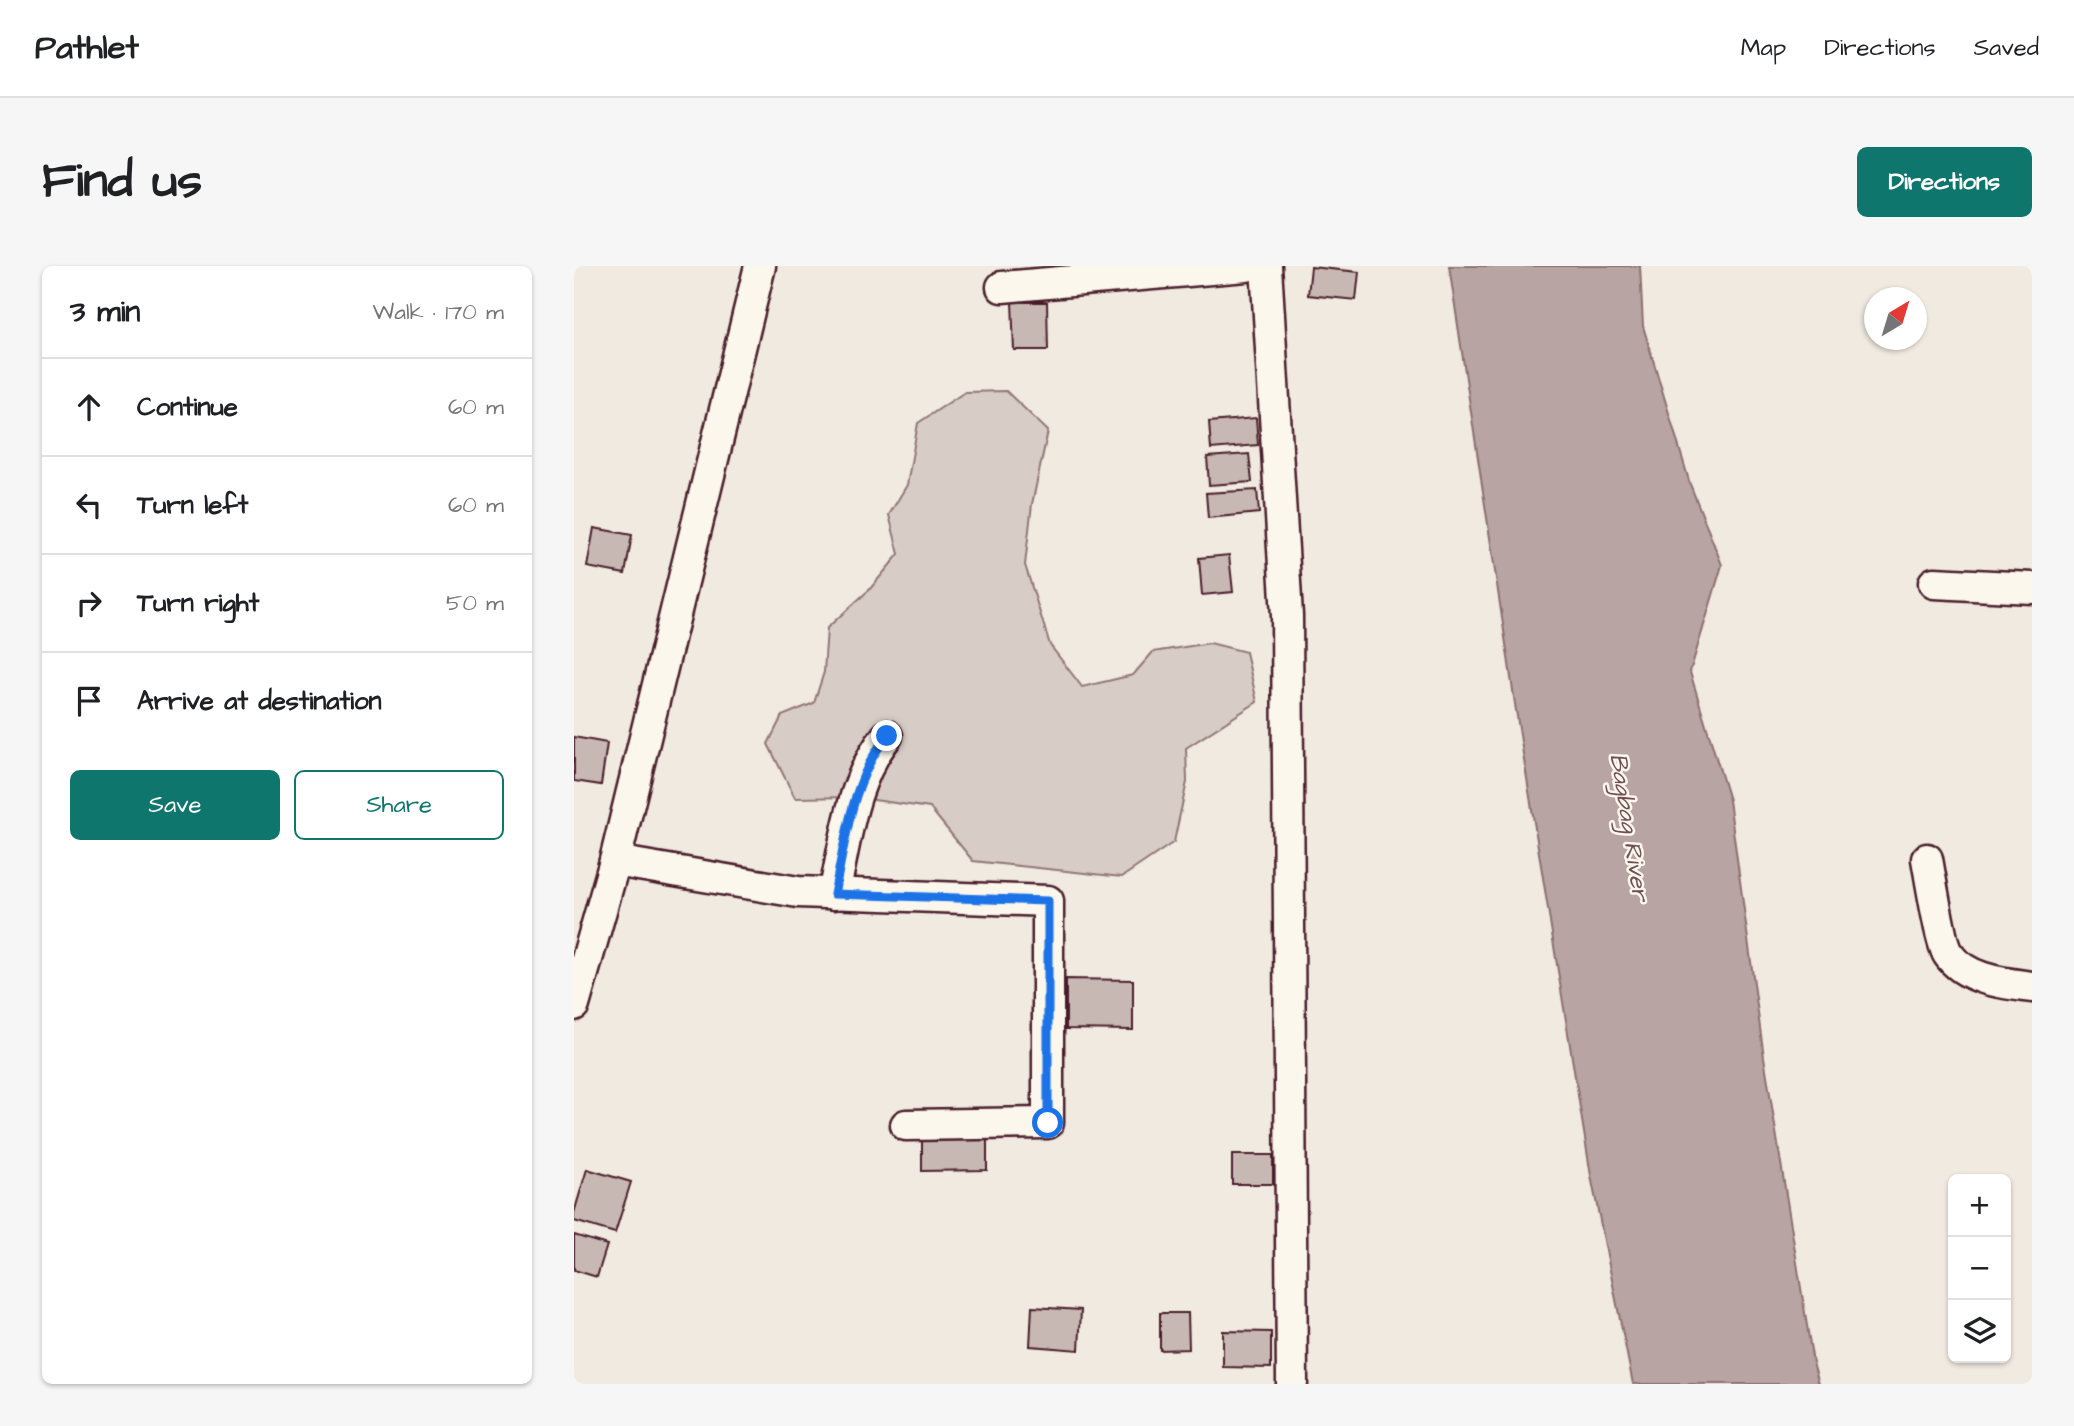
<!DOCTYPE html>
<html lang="en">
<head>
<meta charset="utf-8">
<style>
  :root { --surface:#fff; --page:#f6f6f6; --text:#202124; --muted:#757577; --line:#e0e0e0; --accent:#0f766e }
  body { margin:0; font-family:"Architects Daughter",sans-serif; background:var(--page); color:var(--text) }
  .controls { position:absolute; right:21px; bottom:21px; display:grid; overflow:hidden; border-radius:10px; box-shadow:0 2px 5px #0004 }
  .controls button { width:63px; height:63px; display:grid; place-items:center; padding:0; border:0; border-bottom:2px solid var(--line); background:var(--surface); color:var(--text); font:35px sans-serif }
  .compass { position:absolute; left:1290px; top:21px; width:63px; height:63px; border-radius:50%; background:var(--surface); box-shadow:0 2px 5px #0004; rotate:38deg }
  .stop { position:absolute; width:21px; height:21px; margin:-16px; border:5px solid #1a73e8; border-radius:50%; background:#fff }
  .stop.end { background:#1a73e8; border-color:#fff; box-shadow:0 2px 7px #0008 }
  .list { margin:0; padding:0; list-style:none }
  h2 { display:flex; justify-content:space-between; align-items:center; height:91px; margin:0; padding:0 28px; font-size:30px }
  h2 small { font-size:23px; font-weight:400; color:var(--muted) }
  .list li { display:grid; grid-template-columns:46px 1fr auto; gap:21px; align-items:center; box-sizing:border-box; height:98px; padding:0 28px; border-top:2px solid var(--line) }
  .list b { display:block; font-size:26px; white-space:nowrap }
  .list em { font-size:23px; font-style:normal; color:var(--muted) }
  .actions { display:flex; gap:14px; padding:21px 28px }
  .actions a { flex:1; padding:16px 0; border:2px solid var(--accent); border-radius:10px; text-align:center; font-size:24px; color:var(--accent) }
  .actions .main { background:var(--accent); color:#fff }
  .icon { flex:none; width:38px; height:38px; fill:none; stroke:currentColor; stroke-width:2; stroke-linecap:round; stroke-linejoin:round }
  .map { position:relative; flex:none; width:1458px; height:1118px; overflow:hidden; border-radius:10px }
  header { display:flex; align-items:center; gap:42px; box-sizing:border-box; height:98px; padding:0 35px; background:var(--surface); border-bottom:2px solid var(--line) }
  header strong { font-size:33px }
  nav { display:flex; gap:38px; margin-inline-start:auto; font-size:24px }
  .intro { display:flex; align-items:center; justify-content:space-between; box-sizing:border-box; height:168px; padding:0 42px }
  h1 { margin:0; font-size:49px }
  .button { padding:18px 32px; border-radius:10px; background:var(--accent); color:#fff; font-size:24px; font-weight:700 }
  main { display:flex; gap:42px; padding:0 42px }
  aside { flex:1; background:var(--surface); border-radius:10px; box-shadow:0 2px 5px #0004 }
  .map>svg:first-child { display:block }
</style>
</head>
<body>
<header>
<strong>Pathlet</strong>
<nav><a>Map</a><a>Directions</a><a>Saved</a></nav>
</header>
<div class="intro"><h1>Find us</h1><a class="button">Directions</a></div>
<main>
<aside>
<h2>3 min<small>Walk · 170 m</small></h2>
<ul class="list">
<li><svg class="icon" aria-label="ahead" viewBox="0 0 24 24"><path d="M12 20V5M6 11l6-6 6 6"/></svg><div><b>Continue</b></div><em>60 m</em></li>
<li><svg class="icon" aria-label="left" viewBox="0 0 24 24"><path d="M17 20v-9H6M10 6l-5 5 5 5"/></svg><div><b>Turn left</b></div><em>60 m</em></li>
<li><svg class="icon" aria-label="right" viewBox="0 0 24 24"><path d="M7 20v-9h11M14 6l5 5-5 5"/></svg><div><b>Turn right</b></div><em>50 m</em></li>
<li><svg class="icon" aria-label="arrive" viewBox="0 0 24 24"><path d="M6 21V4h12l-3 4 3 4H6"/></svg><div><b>Arrive at destination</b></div></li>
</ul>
<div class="actions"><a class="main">Save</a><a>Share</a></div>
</aside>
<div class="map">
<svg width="1458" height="1118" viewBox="0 0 1458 1118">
  <rect width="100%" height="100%" fill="#f0eae0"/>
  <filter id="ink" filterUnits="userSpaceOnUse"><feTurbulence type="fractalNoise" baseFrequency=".0143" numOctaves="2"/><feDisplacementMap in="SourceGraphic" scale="14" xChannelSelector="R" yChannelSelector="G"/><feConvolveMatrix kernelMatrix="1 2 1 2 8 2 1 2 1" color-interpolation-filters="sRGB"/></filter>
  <g filter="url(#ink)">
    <path fill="#d8ccc6" stroke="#917678" stroke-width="2" d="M432 125 474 165 458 238 451 299 476 379 508 421 559 409 579 386 636 377 672 386 683 436 612 482 613 516 600 576 548 611 399 595 356 542 279 531 221 532 194 478 208 450 240 437 250 406 253 362 296 323 325 288 315 249 333 219 344 157 391 126Z"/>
    <path fill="#b8a4a2" stroke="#8c6f72" stroke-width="2" d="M875 0H1066L1069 60 1116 218 1148 299 1116 406 1155 534 1190 791 1239 1097 1245 1118H1059L1017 910 941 438Z"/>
    <g fill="#c8b8b3" stroke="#4a1f2b" stroke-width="2">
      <path d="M737 1 785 6 782 34 734 29Z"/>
      <path d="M438 36H473L474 84H440Z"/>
      <path d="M682 152 684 179 637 183 635 156Z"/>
      <path d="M675 188 678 216 635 219 633 191Z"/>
      <path d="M683 224 685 247 634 252 632 227Z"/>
      <path d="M20 262 58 269 51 308 13 301Z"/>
      <path d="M655 289 659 326 628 329 625 292Z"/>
      <path d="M0 471 33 477 27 519 0 515Z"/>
      <path d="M492 713 559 714V764L492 763Z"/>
      <path d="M348 869H413V904L348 905Z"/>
      <rect x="658" y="889" width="41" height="29"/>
      <path d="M13 903 57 916 41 967 0 955V947Z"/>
      <path d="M0 969 33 979 23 1011 0 1004Z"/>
      <path d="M458 1041 507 1044 505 1084 456 1080Z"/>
      <path d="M586 1047H614L615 1083 586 1084Z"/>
      <path d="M649 1065 697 1066V1102L649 1101Z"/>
    </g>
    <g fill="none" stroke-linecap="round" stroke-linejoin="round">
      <defs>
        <g id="minor">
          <path d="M692 0 713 350 718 1118"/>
          <path d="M428 21 672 0"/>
          <path d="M1360 317 1458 322"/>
          <path d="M1353 593C1356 609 1367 679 1374 688 1392 714 1429 717 1458 721"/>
          <path d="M41 595 224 626 474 635V857L332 859"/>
          <path d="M260 628C272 574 277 515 313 470"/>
          <path d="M0 739 41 595 186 0"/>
        </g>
      </defs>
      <use href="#minor" stroke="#4a1f2b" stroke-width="35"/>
      <use href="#minor" stroke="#fbf7ec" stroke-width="30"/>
    </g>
  </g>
  <g fill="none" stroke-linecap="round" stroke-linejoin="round" filter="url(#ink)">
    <path stroke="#1a73e8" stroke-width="9" d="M313 470C277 515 272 574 260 628L474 635V857"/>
  </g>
  <g text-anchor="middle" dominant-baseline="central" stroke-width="5" stroke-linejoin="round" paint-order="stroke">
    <g font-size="24" font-style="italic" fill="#704e55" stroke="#fbf7ec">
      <text transform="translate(1055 561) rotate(81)">Bagbag River</text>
    </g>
  </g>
</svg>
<div class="controls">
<button>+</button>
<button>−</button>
<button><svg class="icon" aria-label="layers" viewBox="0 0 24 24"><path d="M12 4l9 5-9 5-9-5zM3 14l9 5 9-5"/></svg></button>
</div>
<svg class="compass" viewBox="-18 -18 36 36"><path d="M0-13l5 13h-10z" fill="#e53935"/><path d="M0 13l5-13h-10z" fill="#757577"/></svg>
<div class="stop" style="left:474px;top:857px"></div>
<div class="stop end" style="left:313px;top:470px"></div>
</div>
</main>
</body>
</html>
